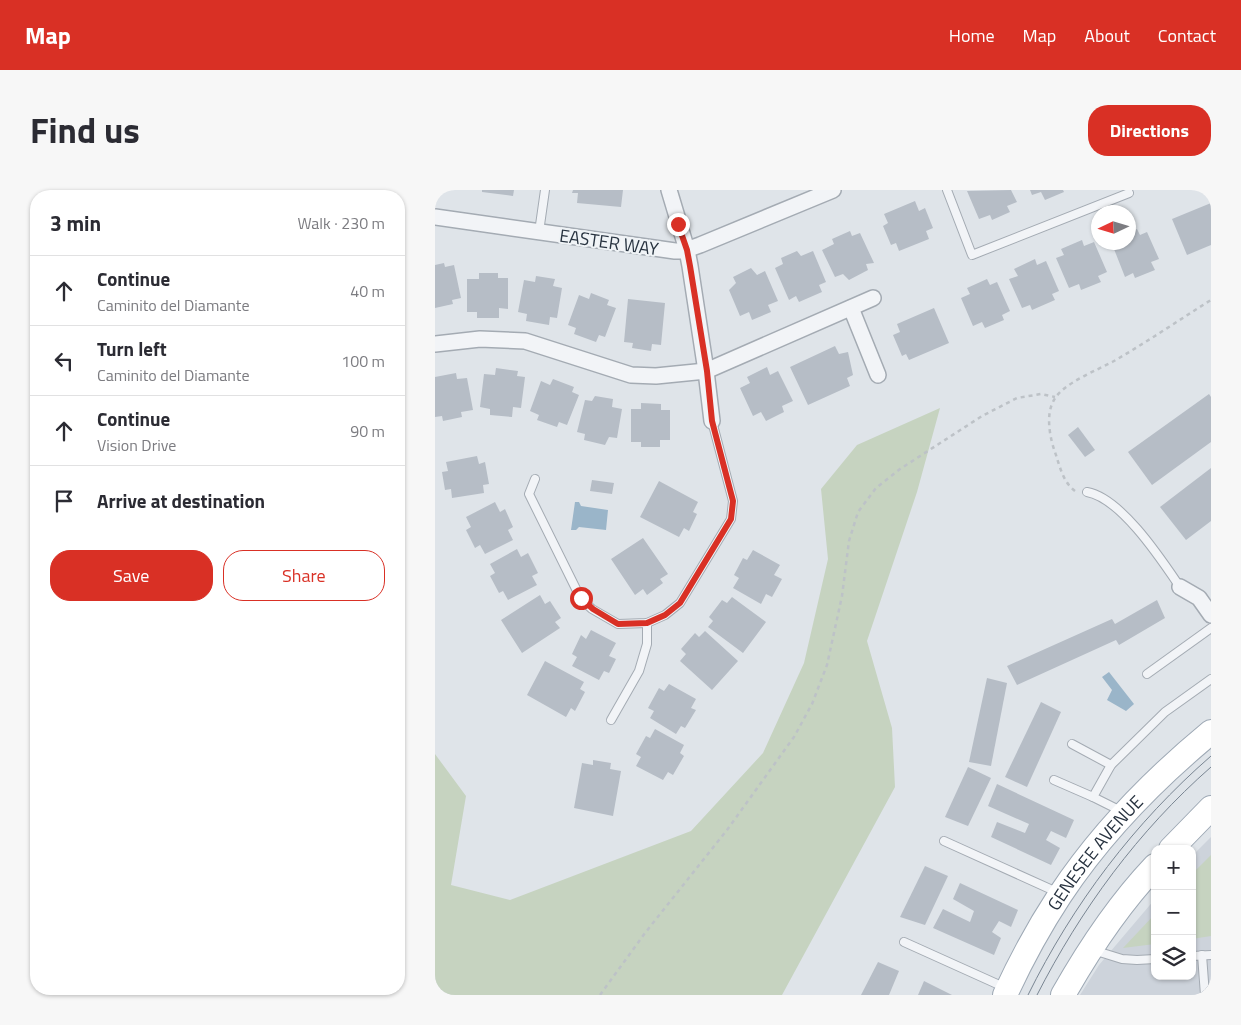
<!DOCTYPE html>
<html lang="en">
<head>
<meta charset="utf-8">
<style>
  :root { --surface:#fff; --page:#f7f7f7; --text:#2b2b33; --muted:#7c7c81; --line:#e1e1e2; --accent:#d93025 }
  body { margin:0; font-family:"Titillium Web",sans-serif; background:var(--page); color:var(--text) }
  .controls { position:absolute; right:15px; bottom:15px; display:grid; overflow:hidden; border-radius:10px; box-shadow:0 1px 4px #0004 }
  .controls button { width:45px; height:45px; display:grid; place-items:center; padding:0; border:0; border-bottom:1px solid var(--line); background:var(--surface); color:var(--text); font:25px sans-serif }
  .compass { position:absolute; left:656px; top:15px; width:45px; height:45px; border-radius:50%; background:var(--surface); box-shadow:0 1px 4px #0004; rotate:266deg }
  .stop { position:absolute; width:15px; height:15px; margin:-11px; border:4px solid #d93025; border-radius:50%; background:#fff }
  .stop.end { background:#d93025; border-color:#fff; box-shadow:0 1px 5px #0008 }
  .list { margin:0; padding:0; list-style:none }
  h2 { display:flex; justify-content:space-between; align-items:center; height:65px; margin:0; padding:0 20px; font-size:21px }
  h2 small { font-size:16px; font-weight:400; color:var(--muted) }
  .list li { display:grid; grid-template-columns:32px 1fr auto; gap:15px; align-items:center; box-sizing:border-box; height:70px; padding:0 20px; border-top:1px solid var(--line) }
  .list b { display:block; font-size:19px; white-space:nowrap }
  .list p { margin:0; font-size:16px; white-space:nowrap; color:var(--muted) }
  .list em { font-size:16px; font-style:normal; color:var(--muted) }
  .actions { display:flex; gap:10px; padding:15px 20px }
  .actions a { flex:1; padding:11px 0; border:1px solid var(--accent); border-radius:20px; text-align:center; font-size:18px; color:var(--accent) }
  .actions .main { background:var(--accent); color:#fff }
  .icon { flex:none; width:28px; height:28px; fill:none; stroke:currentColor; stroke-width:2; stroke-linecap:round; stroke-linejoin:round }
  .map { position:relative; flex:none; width:776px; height:805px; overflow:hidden; border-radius:20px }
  header { display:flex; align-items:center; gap:30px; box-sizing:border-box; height:70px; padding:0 25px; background:var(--accent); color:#fff }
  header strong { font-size:24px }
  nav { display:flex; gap:28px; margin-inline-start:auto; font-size:18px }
  .intro { display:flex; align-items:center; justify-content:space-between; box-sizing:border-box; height:120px; padding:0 30px }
  h1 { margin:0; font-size:35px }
  .button { padding:12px 22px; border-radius:20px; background:var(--accent); color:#fff; font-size:18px; font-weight:700 }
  main { display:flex; gap:30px; padding:0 30px }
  aside { flex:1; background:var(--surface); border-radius:20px; box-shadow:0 1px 4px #0004 }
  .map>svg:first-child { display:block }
</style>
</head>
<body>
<header>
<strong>Map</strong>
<nav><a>Home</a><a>Map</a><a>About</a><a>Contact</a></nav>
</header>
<div class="intro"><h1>Find us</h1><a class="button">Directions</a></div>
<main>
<aside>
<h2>3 min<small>Walk · 230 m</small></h2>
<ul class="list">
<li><svg class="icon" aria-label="ahead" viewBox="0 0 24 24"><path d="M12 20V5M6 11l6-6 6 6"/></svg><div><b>Continue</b><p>Caminito del Diamante</p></div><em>40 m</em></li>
<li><svg class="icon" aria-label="left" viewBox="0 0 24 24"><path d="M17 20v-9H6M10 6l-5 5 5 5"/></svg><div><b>Turn left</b><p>Caminito del Diamante</p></div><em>100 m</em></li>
<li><svg class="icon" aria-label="ahead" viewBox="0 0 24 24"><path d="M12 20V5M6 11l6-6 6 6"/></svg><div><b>Continue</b><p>Vision Drive</p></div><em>90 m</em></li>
<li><svg class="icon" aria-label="arrive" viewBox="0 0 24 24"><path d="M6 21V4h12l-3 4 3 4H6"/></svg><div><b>Arrive at destination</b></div></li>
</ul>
<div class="actions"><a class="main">Save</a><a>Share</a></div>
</aside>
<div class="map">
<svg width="776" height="805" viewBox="0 0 776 805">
  <rect width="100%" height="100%" fill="#dfe4e9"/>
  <path fill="#cdd3db" d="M776 647V805H645L664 775 720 709V786H757V666Z"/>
  <g fill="#c6d3c0">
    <path d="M505 218 482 302 432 451 457 538 460 597 347 805H0V564L31 606 16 695 75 710 256 641 328 563 369 473 393 369 386 299 422 255Z"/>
    <path d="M776 665V746L757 749V684Z"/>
    <path d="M720 724V754L688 758Z"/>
  </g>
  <g fill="#9ab5c9">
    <path d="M140 312H144L146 316 173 320 171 340 144 337 141 340H136Z"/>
    <path d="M674 482 699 514 691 521 672 510 677 500 667 487Z"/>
  </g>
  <g fill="#b6bdc6">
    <path d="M47 0H79L78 6 47 2Z"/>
    <path d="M138 0H188L186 17 142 13 143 3H137Z"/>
    <path d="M576 0 582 12 572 16 575 22 557 30 555 25 544 29 532 1Z"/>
    <path d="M595 0H628L629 2 610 10 606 2 597 5Z"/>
    <path d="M480 11 484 21 490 18 498 38 491 41 494 49 464 61 461 53 456 55 448 36 453 33 449 24Z"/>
    <path d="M776 13V55L752 65 737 29Z"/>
    <path d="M702 39 705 45 712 42 724 69 716 72 720 80 700 88 698 83 690 87 677 54 681 52H694V42Z"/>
    <path d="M415 41 417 46 425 43 439 73 431 74 433 80 414 90 408 84 400 87 387 60 399 54 397 49Z"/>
    <path d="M647 50 649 56 659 52 672 82 663 86 666 92 646 100 644 94 634 98 621 68 629 65 626 59Z"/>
    <path d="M362 61 366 66 378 61 391 92 384 95 387 102 364 112 361 106 354 110 340 78 348 74 346 68Z"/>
    <path d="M600 69 602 75 611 71 624 101 617 104 620 110 597 120 595 115 587 118 574 89 583 86 579 79Z"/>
    <path d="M9 73 10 77 19 75 26 108 17 110 18 114 0 118V75Z"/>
    <path d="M316 78 322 85 330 81 343 111 333 115 336 122 317 130 314 122 305 126 294 100 301 93 298 87Z"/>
    <path d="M44 83H63V88H73V119L64 118V128H42V122H32V89H44Z"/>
    <path d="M101 86 120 89 118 96 127 98 122 128 115 127 114 135 91 131 92 124 83 122 89 90 100 92Z"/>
    <path d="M552 89 555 95 562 92 575 121 567 125 569 130 550 138 547 132 538 136 526 108 535 104 532 98Z"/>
    <path d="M156 103 174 110 172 115 181 118 170 147 164 145 161 152 139 144 141 138 133 135 144 105 154 109Z"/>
    <path d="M193 109 230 113 226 155 217 154 216 161 197 158 198 153 189 152Z"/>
    <path d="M499 118 514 153 474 170 471 164 467 166 458 145 465 142 462 134Z"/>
    <path d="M400 156 404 164 413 162 418 185 412 188 415 196 373 215 355 177Z"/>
    <path d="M332 177 335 185 343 181 358 211 347 216 349 222 331 231 326 222 318 226 305 198 315 193 312 187Z"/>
    <path d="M61 178 83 181 82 186 90 187 86 218 78 217 77 227 55 225V219L45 217 49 184 60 185Z"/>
    <path d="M21 183 22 189 32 188 38 220 26 222 27 227 8 231 7 226 0 227V187Z"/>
    <path d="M118 189 139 197 137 202 144 205 132 235 124 232 122 237 102 230 104 225 95 221 106 191 115 195Z"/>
    <path d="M774 204 776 207V252L717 295 693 262Z"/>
    <path d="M160 206 178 209 177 217 187 219 182 248 174 247 170 255 149 250 150 244 142 242 150 210 157 211Z"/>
    <path d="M206 213 226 214V220H235V250H225V257H206V252H196V219H206Z"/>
    <path d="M643 237 660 260 650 267 633 245Z"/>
    <path d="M42 266 44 274 50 272 54 294 48 295 49 303 17 308 16 299 10 300 7 282 13 281 11 272Z"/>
    <path d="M776 278V331L751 350 725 317Z"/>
    <path d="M157 290 179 293 177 304 155 301Z"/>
    <path d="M224 291 263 312 258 322 262 324 254 341 249 338 244 347 205 327Z"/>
    <path d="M60 312 65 322 70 319 78 337 73 340 78 350 50 364 45 355 40 358 31 340 36 337 31 327Z"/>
    <path d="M208 348 233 384 225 389 228 393 212 405 208 399 200 405 176 369Z"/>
    <path d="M82 359 86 367 93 363 103 383 97 386 102 395 73 410 68 401 64 403 55 386 60 383 55 374Z"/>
    <path d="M318 360 345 375 339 385 347 389 337 407 331 404 326 414 298 398 304 388 299 385 308 368 312 370Z"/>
    <path d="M105 405 110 414 115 411 126 428 120 432 125 438 87 463 66 430Z"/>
    <path d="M297 407 331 432 308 463 273 437 278 431 274 427 287 410 292 413Z"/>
    <path d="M722 410 730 428 684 455 681 450 582 495 572 476 677 429 680 434Z"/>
    <path d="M156 440 181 453 174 466 181 469 174 483 169 481 164 490 137 476 142 467 137 464 146 445 151 449Z"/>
    <path d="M270 441 303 471 277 500 245 471 251 464 246 459 260 443 264 447Z"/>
    <path d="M110 471 149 492 145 499 150 502 140 521 136 518 131 527 92 505Z"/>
    <path d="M552 488 572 493 556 576 534 572Z"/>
    <path d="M234 494 261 509 256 518 261 520 250 538 246 536 241 544 215 528 219 521 213 518 224 498 229 501Z"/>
    <path d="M606 512 626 522 592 597 570 587Z"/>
    <path d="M220 539 249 555 245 563 249 566 238 585 233 582 228 590 201 576 206 567 201 564 211 546 215 548Z"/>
    <path d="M158 570 176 573 175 579 186 581 178 626 139 618 147 573 158 575Z"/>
    <path d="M533 577 556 588 533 636 510 627Z"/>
    <path d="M562 594 639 630 631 648 616 641 611 650 625 658 616 675 556 647 562 632 590 643 594 634 553 616Z"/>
    <path d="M490 676 513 686 490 735 465 727Z"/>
    <path d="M525 693 583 720 576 737 564 731 557 742 566 748 559 765 498 738 508 719 535 732 539 721 518 709Z"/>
    <path d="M443 772 464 781 454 805H426Z"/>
    <path d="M489 791 517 805H483Z"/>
  </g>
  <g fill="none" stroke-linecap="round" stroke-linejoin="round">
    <defs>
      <g id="lane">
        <path d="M512 0 537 65 694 3"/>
        <path d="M104 42 110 0"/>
        <path d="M100 289 94 304 146 409 157 419 183 434 212 433 230 425 245 413 296 329 298 311 277 231"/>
        <path d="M652 302C686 308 726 369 745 397"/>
        <path d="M712 484 776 438"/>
        <path d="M176 530 204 481 212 454V433"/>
        <path d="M637 554 676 575"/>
        <path d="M619 590 658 607"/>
        <path d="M686 621 658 607 676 575 730 522 776 489"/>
        <path d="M509 651 624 703"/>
        <path d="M469 752 571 798"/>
        <path d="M658 760 687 769 702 770 720 769"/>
        <path d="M767 765 770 805"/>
        <path d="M757 766 776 765"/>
      </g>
      <g id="street">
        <path d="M234 0 252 60 255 76 271 181 277 231"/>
        <path d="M0 27 240 61H248L265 55 398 0"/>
        <path d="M416 118 443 185"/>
        <path d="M0 154 45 149 90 151 196 185 221 186 271 181 438 108"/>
        <path d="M745 397 764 408 776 425"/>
      </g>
      <g id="primary">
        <path d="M736 659 776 618"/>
        <path id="s1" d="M570 805C586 770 604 737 625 705 666 643 719 589 776 542"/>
        <path d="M628 805C654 759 683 715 720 676"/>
      </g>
    </defs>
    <use href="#lane" stroke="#a4abb3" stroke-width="10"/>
    <use href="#street" stroke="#a4abb3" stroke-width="18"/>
    <use href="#primary" stroke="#9ea9b5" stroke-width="26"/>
    <g stroke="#bdc2c7" stroke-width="2.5" stroke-dasharray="4 4" stroke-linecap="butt">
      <path d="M640 301C629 293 625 278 621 265 615 249 610 225 619 210 628 193 663 180 679 171 712 152 744 130 776 110"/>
      <path d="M165 805 210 743 292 640 359 547 377 514 392 475 407 406 414 351 423 322 441 298 465 279 547 226 582 208 606 204 620 207"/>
    </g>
    <use href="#lane" stroke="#f2f4f7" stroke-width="8"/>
    <use href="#street" stroke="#f2f4f7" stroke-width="15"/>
    <use href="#primary" stroke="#fff" stroke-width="24"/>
    <g stroke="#798592" stroke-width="1">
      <path d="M593 805C638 714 699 633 776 566"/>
      <path d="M602 805C646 719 703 641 776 577"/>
    </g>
  </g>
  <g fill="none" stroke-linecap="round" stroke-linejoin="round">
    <path stroke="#d93025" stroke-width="6" d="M146 408 158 419 183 434 212 433 230 425 245 413 296 329 298 311 277 231 272 181 255 76 252 60 243 34"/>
  </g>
  <g text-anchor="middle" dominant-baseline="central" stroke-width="4" stroke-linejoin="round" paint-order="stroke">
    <g font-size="18" fill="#283340" stroke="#eff3f6">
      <text transform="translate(174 52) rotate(8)">EASTER WAY</text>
      <text stroke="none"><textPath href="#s1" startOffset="169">GENESEE AVENUE</textPath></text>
    </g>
  </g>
</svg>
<div class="controls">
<button>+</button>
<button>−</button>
<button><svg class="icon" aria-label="layers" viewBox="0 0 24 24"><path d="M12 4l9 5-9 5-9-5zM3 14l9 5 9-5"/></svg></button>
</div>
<svg class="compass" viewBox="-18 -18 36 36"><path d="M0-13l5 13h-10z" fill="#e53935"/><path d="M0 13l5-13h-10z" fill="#7c7c81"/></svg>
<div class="stop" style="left:146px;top:408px"></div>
<div class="stop end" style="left:243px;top:34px"></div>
</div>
</main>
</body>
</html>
